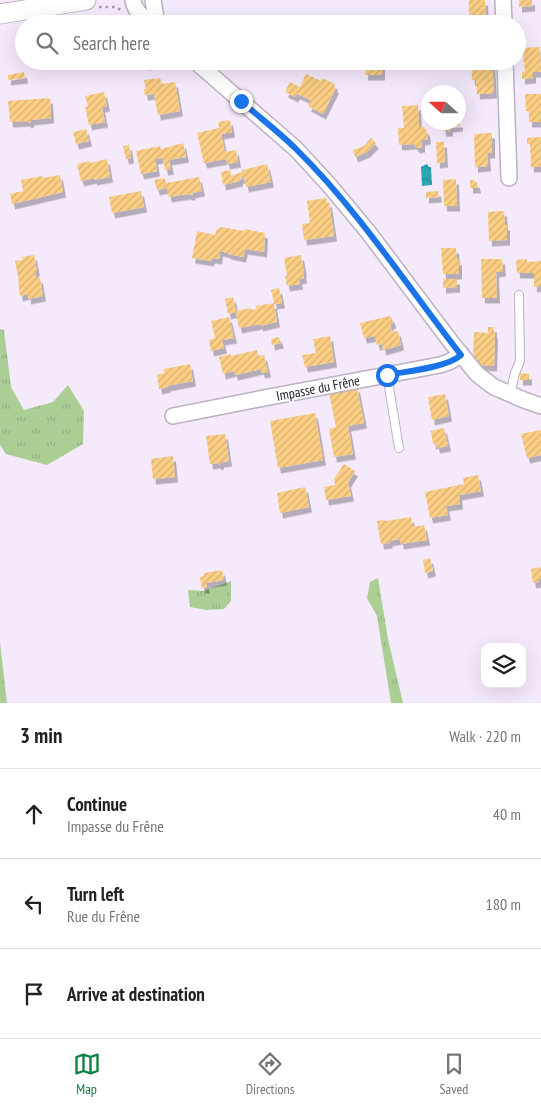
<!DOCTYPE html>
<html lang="en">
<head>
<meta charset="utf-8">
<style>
  :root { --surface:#fff; --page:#f6f6f6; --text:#202124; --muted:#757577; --line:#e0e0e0; --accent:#0b8043 }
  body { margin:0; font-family:"PT Sans Narrow",sans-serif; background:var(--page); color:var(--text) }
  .controls { position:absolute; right:15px; bottom:15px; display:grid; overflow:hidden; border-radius:10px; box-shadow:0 5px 20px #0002 }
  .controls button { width:45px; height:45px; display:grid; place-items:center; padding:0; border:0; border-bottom:1px solid var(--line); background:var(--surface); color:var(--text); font:25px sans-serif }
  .compass { position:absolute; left:421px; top:85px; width:45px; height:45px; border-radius:50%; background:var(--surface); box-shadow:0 5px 20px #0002; rotate:291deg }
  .stop { position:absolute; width:15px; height:15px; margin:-11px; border:4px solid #1a73e8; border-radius:50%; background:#fff }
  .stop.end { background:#1a73e8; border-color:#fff; box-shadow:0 1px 5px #0008 }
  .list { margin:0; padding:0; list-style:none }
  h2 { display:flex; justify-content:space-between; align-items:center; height:65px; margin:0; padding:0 20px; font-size:21px }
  h2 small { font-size:16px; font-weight:400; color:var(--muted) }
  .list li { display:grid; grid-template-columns:32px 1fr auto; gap:15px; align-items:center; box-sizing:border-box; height:90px; padding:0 20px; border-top:1px solid var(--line) }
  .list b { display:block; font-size:19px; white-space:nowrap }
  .list p { margin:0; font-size:16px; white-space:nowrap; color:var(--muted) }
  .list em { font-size:16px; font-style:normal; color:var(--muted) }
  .icon { flex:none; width:28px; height:28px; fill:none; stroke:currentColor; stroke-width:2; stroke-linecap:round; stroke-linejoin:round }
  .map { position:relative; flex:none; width:541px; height:703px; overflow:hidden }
  .search { position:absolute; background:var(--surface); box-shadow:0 5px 20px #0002; left:15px; right:15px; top:15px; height:55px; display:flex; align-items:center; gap:12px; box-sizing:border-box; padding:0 18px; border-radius:28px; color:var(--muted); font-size:19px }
  .sheet { height:335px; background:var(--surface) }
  nav { display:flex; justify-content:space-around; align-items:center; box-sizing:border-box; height:70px; border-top:1px solid var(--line); background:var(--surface); font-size:14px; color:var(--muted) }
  nav a { display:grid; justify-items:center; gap:2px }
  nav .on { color:var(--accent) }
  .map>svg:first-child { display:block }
</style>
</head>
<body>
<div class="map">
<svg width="541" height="703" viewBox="0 0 541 703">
  <defs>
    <pattern id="grass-tufts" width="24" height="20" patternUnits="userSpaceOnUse" patternTransform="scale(1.25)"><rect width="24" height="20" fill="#abce95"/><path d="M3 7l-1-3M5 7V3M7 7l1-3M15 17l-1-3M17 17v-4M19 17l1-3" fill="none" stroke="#93b080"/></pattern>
    <pattern id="water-waves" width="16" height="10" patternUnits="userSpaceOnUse" patternTransform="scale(1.25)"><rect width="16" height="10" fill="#2aa7b6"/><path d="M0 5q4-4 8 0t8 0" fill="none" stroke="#248794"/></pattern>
    <pattern id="building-hatch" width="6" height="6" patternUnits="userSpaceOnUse" patternTransform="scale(1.25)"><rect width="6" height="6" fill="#fbce84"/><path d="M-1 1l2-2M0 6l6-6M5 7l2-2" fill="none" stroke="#d7b072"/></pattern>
    <filter id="shadow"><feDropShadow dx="3" dy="5.5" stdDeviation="0" flood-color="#0004"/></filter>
  </defs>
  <rect width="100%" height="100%" fill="#f5eafc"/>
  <g fill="url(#grass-tufts)">
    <path d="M0 329 4 330 11 387 24 410 53 402 68 385 84 411 83 444 47 465 6 454 0 445Z"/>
    <path d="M378 578 388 639 403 703H391L377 616 367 598 370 582Z"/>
    <path d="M231 581V601L224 609 207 610 190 607 188 590 203 591Z"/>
    <path d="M0 642 7 703H0Z"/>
  </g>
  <path fill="url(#water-waves)" d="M427 164 429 167H431L432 185 422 186 421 167Z"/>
  <g fill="url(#building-hatch)" filter="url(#shadow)">
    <path d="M469 0H485L486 19 469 20Z"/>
    <path d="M519 0H532V6L519 7Z"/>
    <path d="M540 47 541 72H533V78L522 79V72L525 71 522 48Z"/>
    <path d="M145 61H162V63L145 65Z"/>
    <path d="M366 61H382V75H365Z"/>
    <path d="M471 61H492L494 93 477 94 476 80H472Z"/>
    <path d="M24 72 25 78 8 80V75Z"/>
    <path d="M306 74 321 81 322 78 335 84 334 87 336 88 323 114 308 106 311 100 297 94 295 97 285 92 290 82 300 87Z"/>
    <path d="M160 78 162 84 175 82 180 111 158 115 154 94 145 95 144 89H146L144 80Z"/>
    <path d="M104 92 107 106 102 107 105 122 89 125 85 107 88 106 85 96Z"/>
    <path d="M525 94H541V122H529V111H526Z"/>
    <path d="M50 98 51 118 31 120V122L28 123V121L10 122 8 101Z"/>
    <path d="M418 105 419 127H424L427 131 428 139 422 140V147L417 148 414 144 399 145 398 128H404L402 106Z"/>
    <path d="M230 120 232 132 221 134 225 152 236 150 238 162 227 164 226 159 204 163 197 133 219 128 218 122Z"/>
    <path d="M442 122H460V126L450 127V131H443Z"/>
    <path d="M86 129 89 141 76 144 73 132Z"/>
    <path d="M492 133V153H487L488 166 475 167 474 134Z"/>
    <path d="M541 137V167H531L530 144H527V138Z"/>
    <path d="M371 138 376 143 367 152 355 157 353 150 364 146Z"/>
    <path d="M436 142H444L445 162 437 163Z"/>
    <path d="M183 143 186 157 169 160 171 169 165 170 163 158 155 159 157 171 141 174 136 151 160 146 161 149Z"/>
    <path d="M129 145 131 158 126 159 123 146Z"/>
    <path d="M107 159 110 177 94 180V178L81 181 77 164 90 161V163Z"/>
    <path d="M267 164 271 182 246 187 244 178H240V181L223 185 221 172 230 170 231 176 242 172V170Z"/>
    <path d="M60 175 63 192 12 204 10 194 23 191 21 180 42 176 43 178Z"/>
    <path d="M199 177 202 191 192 193 193 195H189L188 194 169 197 167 188 157 190 154 180 165 178 166 183Z"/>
    <path d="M456 179 457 206H444L443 180Z"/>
    <path d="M470 180H473L477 183 478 188H470Z"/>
    <path d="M141 191 144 207 112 213 109 197Z"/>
    <path d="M438 191 439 197 426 198V192Z"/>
    <path d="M326 198V202H329L334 236 304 240 302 224 310 223 307 201Z"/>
    <path d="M499 211H504L505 225H507V240L489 241 488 212Z"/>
    <path d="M221 227 244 231 245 229 265 233 264 252 245 249 243 257 228 254V253L220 251 219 259 212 258 211 261 192 258 197 231 215 235 216 230Z"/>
    <path d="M441 248H456L457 260H459V274H443Z"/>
    <path d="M34 255 37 271H35L36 278H40L43 296 28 299V294L20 296 18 282H19L15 261 23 260 22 257Z"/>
    <path d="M301 255 304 271H303L304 278 299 279 300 284 287 286 285 276H287L284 258Z"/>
    <path d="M481 259H502L503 271 496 272 497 298H482Z"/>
    <path d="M527 259V262L541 261V286L534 287V273H517L516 260Z"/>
    <path d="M443 279H457V287L443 288Z"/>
    <path d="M279 288 282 303 274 304 277 322 260 326V324L239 328 236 312 228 314 225 299 233 297 236 311 251 308V310L257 309 256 306 274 303 271 290Z"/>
    <path d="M390 316 392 318 393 322 392 324H390L392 332 398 331 401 345 383 350 382 344 377 345 375 336 364 338 360 323Z"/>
    <path d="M229 317 234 338 222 340 224 348 211 351 209 340 215 338 211 321Z"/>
    <path d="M488 327H494V333H495L494 366 480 365 473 358 474 332 488 333Z"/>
    <path d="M330 336 334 362 305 367 302 355 316 353 313 339Z"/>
    <path d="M279 337 281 343 272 345 271 339Z"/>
    <path d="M257 350 258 356 264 355 268 372 262 373 261 369 235 375 234 371 223 374 219 357 231 354V356Z"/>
    <path d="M190 364 193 381 167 386 168 387 159 389 157 375 164 373V369Z"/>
    <path d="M520 373 529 374V380H520Z"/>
    <path d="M357 387 364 423 348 426 353 454 334 457 329 429 336 427 329 393Z"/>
    <path d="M445 394 449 416 432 420 428 397Z"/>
    <path d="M315 413 323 460 278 468 270 421Z"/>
    <path d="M444 428 448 446 437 448 436 443 433 444 431 431Z"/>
    <path d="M541 430V455L527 458 521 434Z"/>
    <path d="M225 434 229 461 221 462V464L218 465V463L210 464 206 436Z"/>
    <path d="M173 456 175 477 153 479 151 459Z"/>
    <path d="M344 464 355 471 348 482 351 496 326 500 324 487 335 485 334 479Z"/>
    <path d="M478 475 481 491 459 495 460 504 446 506 448 515 430 518 425 492 464 484 463 478Z"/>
    <path d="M305 487 309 507 280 513 277 493Z"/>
    <path d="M411 517 413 527 424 525 427 540 401 544 400 539 389 541 390 543 381 544 377 521 385 520 386 521Z"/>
    <path d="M430 558 433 571 425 573 423 560Z"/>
    <path d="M536 568 541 567V578L538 579 539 582 533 583 531 569Z"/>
    <path d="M222 570 224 580 206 583 207 588H202L200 577 204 576V573Z"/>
  </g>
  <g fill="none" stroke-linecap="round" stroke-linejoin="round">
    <defs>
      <g id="service">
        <path d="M387 375 399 448"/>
        <path d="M510 394 515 373 520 361 519 295"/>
      </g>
      <g id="minor">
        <path d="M133 0C134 10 143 18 151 24"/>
        <path d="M153 0 156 18 159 24"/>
        <path d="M503 0 504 24"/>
        <path d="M195 61 296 149 330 186 369 233 451 342 477 374 494 387 524 400 541 406"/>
        <path d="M505 61 509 178"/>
        <path d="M173 416 254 400 440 365 449 362 461 355"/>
      </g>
      <path id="tertiary" d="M0 14 86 0"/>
    </defs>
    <use href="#service" stroke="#bcb1c3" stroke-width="10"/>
    <use href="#minor" stroke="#bcb1c3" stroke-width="18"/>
    <use href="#tertiary" stroke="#bcb1c3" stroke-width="21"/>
    <path stroke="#a199a7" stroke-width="2.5" stroke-dasharray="2.5 4" stroke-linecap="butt" d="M99 7H115L123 11"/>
    <use href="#service" stroke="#fff" stroke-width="8"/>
    <use href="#minor" stroke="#fff" stroke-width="15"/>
    <use href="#tertiary" stroke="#fff" stroke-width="19"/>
  </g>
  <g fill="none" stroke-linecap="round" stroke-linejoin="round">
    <path stroke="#1a73e8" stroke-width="6" d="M241 101C259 117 279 132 296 149 359 211 407 286 461 355 446 368 407 371 387 375"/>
  </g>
  <g text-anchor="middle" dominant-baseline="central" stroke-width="4" stroke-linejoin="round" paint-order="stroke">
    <g font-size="14" fill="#231f26" stroke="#fdfbff">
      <text transform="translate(318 388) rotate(-11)">Impasse du Frêne</text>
    </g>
  </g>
</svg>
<div class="controls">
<button><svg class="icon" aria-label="layers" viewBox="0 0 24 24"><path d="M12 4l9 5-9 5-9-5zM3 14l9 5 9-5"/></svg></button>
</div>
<svg class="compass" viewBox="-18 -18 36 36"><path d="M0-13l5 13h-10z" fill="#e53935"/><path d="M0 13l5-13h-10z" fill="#757577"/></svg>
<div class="stop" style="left:387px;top:375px"></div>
<div class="stop end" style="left:241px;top:101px"></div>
<div class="search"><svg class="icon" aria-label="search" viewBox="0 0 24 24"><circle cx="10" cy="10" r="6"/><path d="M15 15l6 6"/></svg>Search here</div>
</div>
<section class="sheet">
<h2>3 min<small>Walk · 220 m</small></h2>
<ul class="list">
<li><svg class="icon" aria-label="ahead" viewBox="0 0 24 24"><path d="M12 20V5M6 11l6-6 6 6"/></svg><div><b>Continue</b><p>Impasse du Frêne</p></div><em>40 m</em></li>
<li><svg class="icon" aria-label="left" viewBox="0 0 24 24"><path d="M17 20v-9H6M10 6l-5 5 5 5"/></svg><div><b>Turn left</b><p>Rue du Frêne</p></div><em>180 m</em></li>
<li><svg class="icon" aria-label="arrive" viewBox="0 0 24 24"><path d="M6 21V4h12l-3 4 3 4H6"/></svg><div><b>Arrive at destination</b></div></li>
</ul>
</section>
<nav>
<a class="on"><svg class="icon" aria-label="map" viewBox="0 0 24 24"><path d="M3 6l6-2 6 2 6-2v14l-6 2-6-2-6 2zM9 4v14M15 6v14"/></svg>Map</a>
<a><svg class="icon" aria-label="directions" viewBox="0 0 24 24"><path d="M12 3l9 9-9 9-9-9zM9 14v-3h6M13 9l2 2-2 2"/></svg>Directions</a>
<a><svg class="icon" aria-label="saved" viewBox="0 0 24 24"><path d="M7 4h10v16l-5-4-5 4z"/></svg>Saved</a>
</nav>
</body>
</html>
